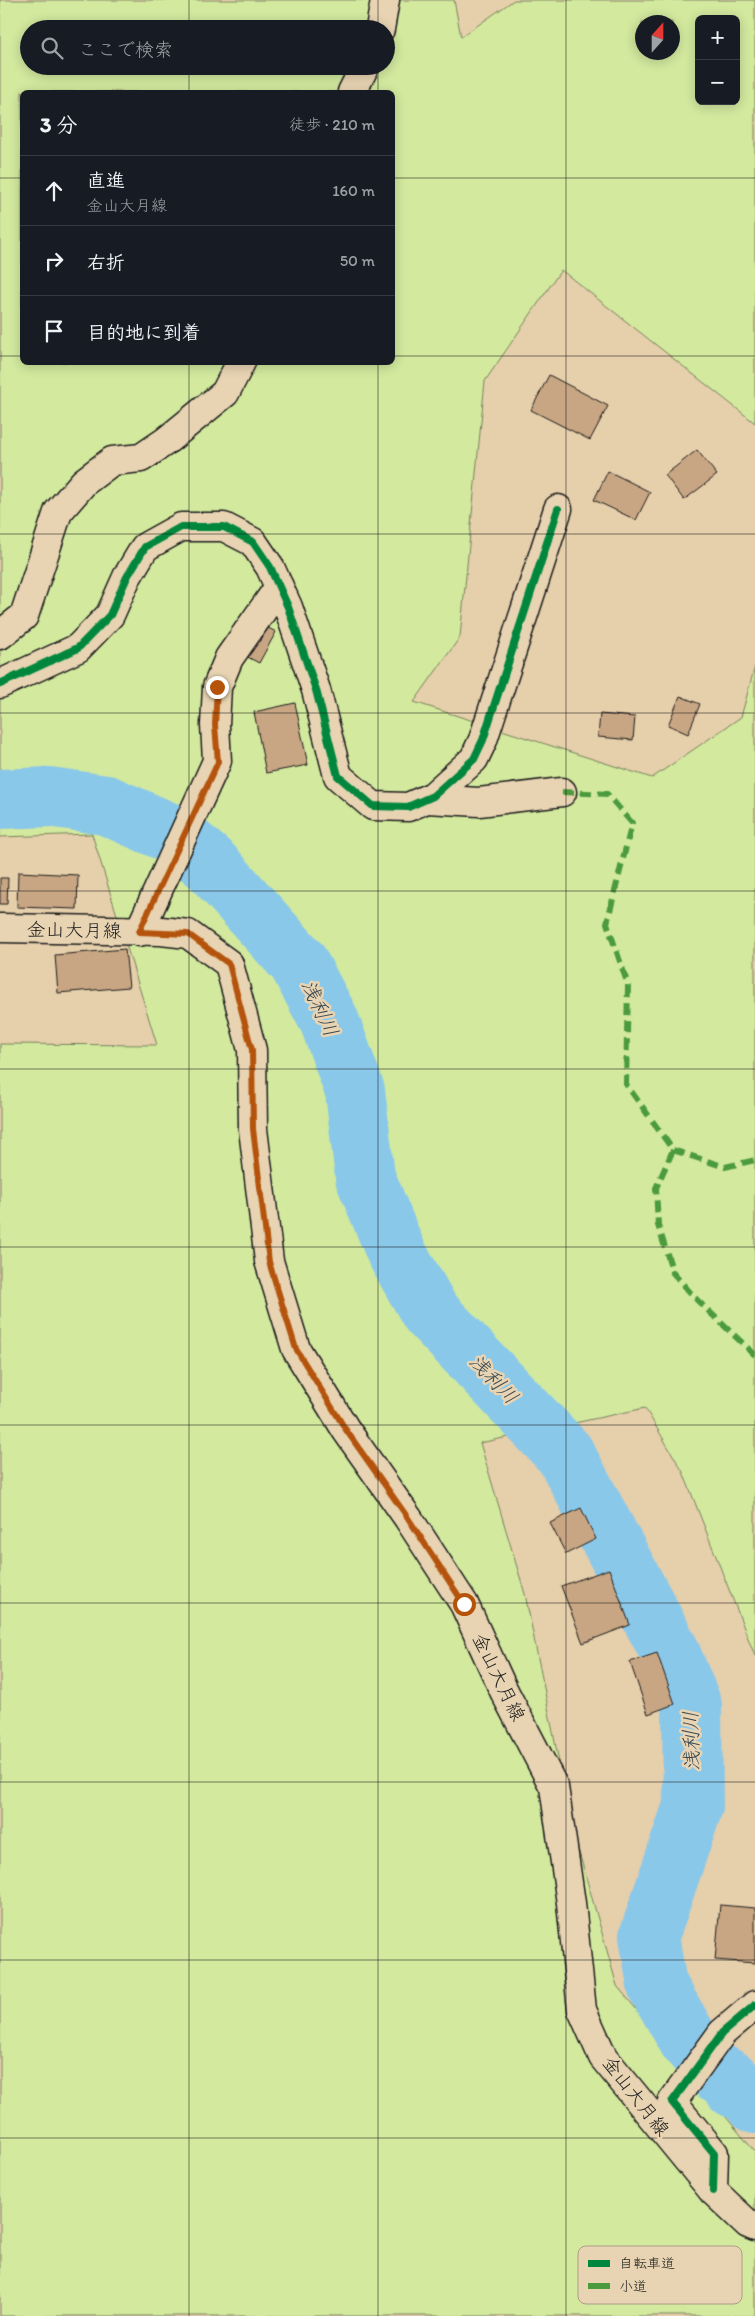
<!DOCTYPE html>
<html lang="ja">
<head>
<meta charset="utf-8">
<style>
  :root { --surface:#171b24; --page:#20242c; --text:#f1f3f6; --muted:#9ea1a6; --line:#363941 }
  body { margin:0; font-family:Itim,"Klee One",sans-serif; background:var(--page); color:var(--text) }
  .controls { position:absolute; right:15px; top:15px; display:grid; overflow:hidden; border-radius:8px; box-shadow:0 2px 12px #0003 }
  .controls button { width:45px; height:45px; display:grid; place-items:center; padding:0; border:0; border-bottom:1px solid var(--line); background:var(--surface); color:var(--text); font:25px sans-serif }
  .compass { position:absolute; left:635px; top:15px; width:45px; height:45px; border-radius:50%; background:var(--surface); box-shadow:0 2px 12px #0003; rotate:21deg }
  .stop { position:absolute; width:15px; height:15px; margin:-11px; border:4px solid #b45309; border-radius:50%; background:#fff }
  .stop.end { background:#b45309; border-color:#fff; box-shadow:0 1px 5px #0008 }
  .list { margin:0; padding:0; list-style:none }
  h2 { display:flex; justify-content:space-between; align-items:center; height:65px; margin:0; padding:0 20px; font-size:21px }
  h2 small { font-size:16px; font-weight:400; color:var(--muted) }
  .list li { display:grid; grid-template-columns:32px 1fr auto; gap:15px; align-items:center; box-sizing:border-box; height:70px; padding:0 20px; border-top:1px solid var(--line) }
  .list b { display:block; font-size:19px; white-space:nowrap }
  .list p { margin:0; font-size:16px; white-space:nowrap; color:var(--muted) }
  .list em { font-size:16px; font-style:normal; color:var(--muted) }
  .icon { flex:none; width:28px; height:28px; fill:none; stroke:currentColor; stroke-width:2; stroke-linecap:round; stroke-linejoin:round }
  .map { position:relative; flex:none; width:755px; height:2316px; overflow:hidden }
  .search { position:absolute; background:var(--surface); box-shadow:0 2px 12px #0003; left:20px; top:20px; width:375px; height:55px; display:flex; align-items:center; gap:12px; box-sizing:border-box; padding:0 18px; border-radius:28px; color:var(--muted); font-size:19px }
  .panel { position:absolute; background:var(--surface); box-shadow:0 2px 12px #0003; left:20px; top:90px; width:375px; height:275px; border-radius:8px }
  .map>svg:first-child { display:block }
</style>
</head>
<body>
<div class="map">
<svg width="755" height="2316" viewBox="0 0 755 2316">
  <rect width="100%" height="100%" fill="#e6cfab"/>
  <filter id="ink" filterUnits="userSpaceOnUse"><feTurbulence type="fractalNoise" baseFrequency=".02" numOctaves="2"/><feDisplacementMap in="SourceGraphic" scale="10" xChannelSelector="R" yChannelSelector="G"/><feConvolveMatrix kernelMatrix="1 2 1 2 8 2 1 2 1" color-interpolation-filters="sRGB"/></filter>
  <g filter="url(#ink)">
    <path fill="#d2e99e" stroke="#77825d" fill-rule="evenodd" d="M0 0H454L461 37 514 0H755V423L561 270 485 381 460 637 414 702 652 778 741 717 755 666V1656L683 1472 645 1408 480 1443 525 1594 573 1831 617 1986 755 2152V2316H0V1044L157 1045 92 834 0 837ZM699 19H736V101H699ZM642 22H672V52H642ZM29 29H386V66H29ZM22 92H392V362H22Z"/>
    <g fill="none" stroke-linecap="round" stroke-linejoin="round">
      <path stroke="#8ac8ea" stroke-width="60" d="M0 799 49 797 106 805 177 836 212 866 298 962 329 1020 355 1091 365 1177 396 1252 430 1312 565 1454 669 1650 692 1706 693 1806 649 1936 657 1985 689 2041 714 2071 731 2080 734 2088 749 2094 755 2104"/>
    </g>
    <g fill="#c8a683" stroke="#1c1c1c">
      <path d="M549 375 608 406 590 440 531 410Z"/>
      <path d="M697 450 717 475 684 500 665 475Z"/>
      <path d="M608 471 650 492 636 520 594 500Z"/>
      <path d="M255 621 276 632 259 663 238 652Z"/>
      <path d="M680 696 700 704 688 734 668 725Z"/>
      <path d="M295 703 308 765 266 773 254 712Z"/>
      <path d="M600 714 635 717 633 740 598 737Z"/>
      <path d="M18 872 78 875 77 909 17 907Z"/>
      <path d="M0 878H8L7 904H0Z"/>
      <path d="M125 949 129 987 58 993 55 955Z"/>
      <path d="M581 1508 596 1539 566 1554 550 1523Z"/>
      <path d="M609 1569 630 1625 583 1643 561 1586Z"/>
      <path d="M657 1653 675 1704 648 1714 630 1662Z"/>
      <path d="M720 1905 755 1908V1963L715 1960Z"/>
    </g>
    <g fill="none" stroke-linecap="round" stroke-linejoin="round">
      <defs>
        <g id="street">
          <path d="M380 29 385 0"/>
          <path d="M352 92 365 66"/>
          <path d="M0 635 24 616 58 512 84 482 112 461 141 458 166 441 225 393 241 362"/>
          <path d="M0 684 78 648 110 615 127 577 145 547 181 527H224L253 542 270 567 288 607 316 690 338 776 373 806 408 807 433 796 474 759 483 740 558 509"/>
          <path d="M427 799 479 802 562 792"/>
          <path d="M139 932 217 761 215 725 217 687 229 658 279 587"/>
          <path d="M713 2191 714 2153 672 2102 722 2033 755 2005"/>
        </g>
        <path id="secondary" d="M0 928 161 931 188 934 229 964 252 1050 253 1129 269 1261 296 1349 346 1430 408 1518 464 1604 504 1691 554 1787 571 1903 582 2010 603 2057 713 2191 748 2224 755 2227"/>
      </defs>
      <use href="#street" stroke="#1c1c1c" stroke-width="31"/>
      <use href="#secondary" stroke="#1c1c1c" stroke-width="31"/>
      <use href="#street" stroke="#e8d4b2" stroke-width="28"/>
      <use href="#secondary" stroke="#e8d4b2" stroke-width="28"/>
      <g stroke="#4c9a3e" stroke-width="6" stroke-dasharray="12 6" stroke-linecap="butt">
        <path d="M562 792 607 794 632 823 607 923 628 985 626 1084 673 1150 725 1167 755 1160"/>
        <path d="M673 1150 656 1188 658 1225 673 1273 698 1301 755 1355"/>
      </g>
      <defs>
        <g id="cycleway">
          <path d="M0 684 78 648 110 615 127 577 145 547 181 527H224L253 542 270 567 288 607 316 690 338 776 373 806 408 807 433 796 474 759 483 740 558 509"/>
          <path d="M713 2191 714 2153 672 2102 722 2033 755 2005"/>
        </g>
      </defs>
      <use href="#cycleway" stroke="#e8d4b2" stroke-width="11"/>
      <use href="#cycleway" stroke="#00873e" stroke-width="8"/>
    </g>
  </g>
  <g fill="none" stroke-linecap="round" stroke-linejoin="round" filter="url(#ink)">
    <path stroke="#b45309" stroke-width="6" d="M217 687 215 725 218 762 139 932 188 934 229 964 252 1050 253 1129 269 1262 296 1349 346 1430 408 1518 464 1604"/>
  </g>
  <path fill="none" stroke="#1c1c1c" stroke-width="1" stroke-opacity="0.55" d="M189 0V29M378 0V29M566 0V2316M189 66V92M378 66V92M0 178H22M392 178H755M0 356H22M392 356H755M189 362V2316M378 362V2316M0 534H755M0 713H755M0 891H755M0 1069H755M0 1247H755M0 1425H755M0 1603H755M0 1782H755M0 1960H755M0 2138H755"/>
  <g text-anchor="middle" dominant-baseline="central" stroke-width="5" stroke-linejoin="round" paint-order="stroke">
    <g font-size="19" fill="#1c1c1c" stroke="#e8d4b2">
      <text transform="translate(74 930) rotate(1)">金山大月線</text>
      <text transform="translate(499 1677) rotate(64)">金山大月線</text>
      <text transform="translate(636 2096) rotate(52)">金山大月線</text>
    </g>
    <g font-size="20" font-style="italic" fill="#384750" stroke="#e8d4b2">
      <text transform="translate(320 1008) rotate(65)">浅利川</text>
      <text transform="translate(494 1379) rotate(46)">浅利川</text>
      <text transform="translate(691 1741) rotate(-92)">浅利川</text>
    </g>
  </g>
  <rect x="578" y="2246" width="164" height="58" rx="8" fill="#e8d4b2" stroke="#ab9d85" stroke-width="1"/>
  <rect x="588" y="2260" width="22" height="7" fill="#00873e"/>
  <rect x="588" y="2283" width="22" height="6" fill="#4c9a3e"/>
  <g font-size="14" fill="#1c1c1c">
    <text x="619" y="2268">自転車道</text>
    <text x="619" y="2291">小道</text>
  </g>
</svg>
<div class="controls">
<button>+</button>
<button>−</button>
</div>
<svg class="compass" viewBox="-18 -18 36 36"><path d="M0-13l5 13h-10z" fill="#e53935"/><path d="M0 13l5-13h-10z" fill="#9ea1a6"/></svg>
<div class="stop" style="left:464px;top:1604px"></div>
<div class="stop end" style="left:217px;top:687px"></div>
<div class="search"><svg class="icon" aria-label="search" viewBox="0 0 24 24"><circle cx="10" cy="10" r="6"/><path d="M15 15l6 6"/></svg>ここで検索</div>
<section class="panel">
<h2>3 分<small>徒歩 · 210 m</small></h2>
<ul class="list">
<li><svg class="icon" aria-label="ahead" viewBox="0 0 24 24"><path d="M12 20V5M6 11l6-6 6 6"/></svg><div><b>直進</b><p>金山大月線</p></div><em>160 m</em></li>
<li><svg class="icon" aria-label="right" viewBox="0 0 24 24"><path d="M7 20v-9h11M14 6l5 5-5 5"/></svg><div><b>右折</b></div><em>50 m</em></li>
<li><svg class="icon" aria-label="arrive" viewBox="0 0 24 24"><path d="M6 21V4h12l-3 4 3 4H6"/></svg><div><b>目的地に到着</b></div></li>
</ul>
</section>
</div>
</body>
</html>
